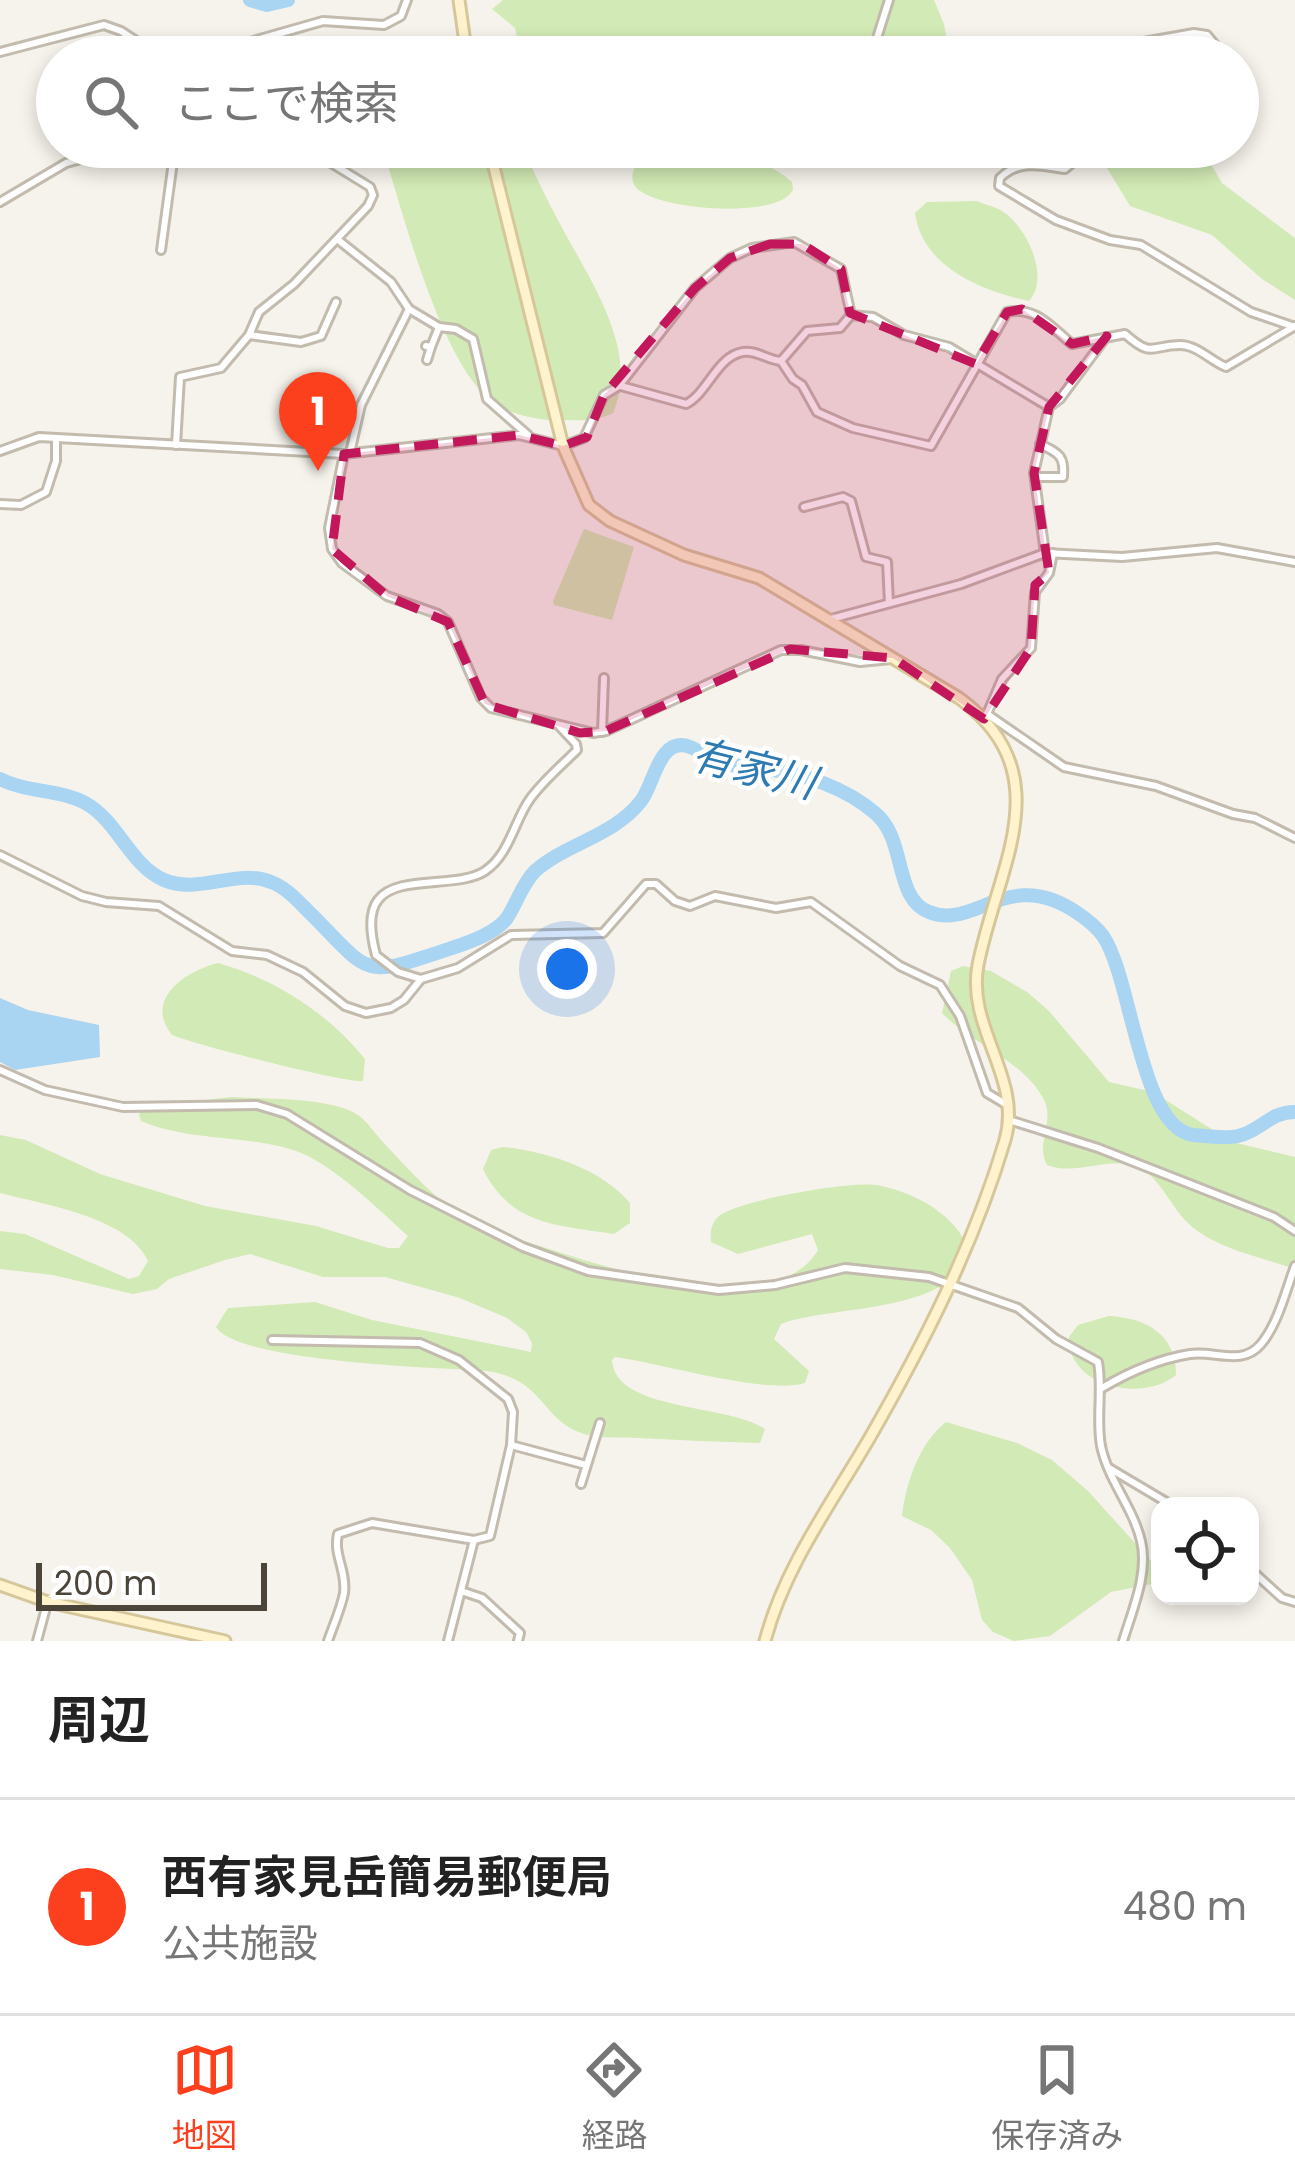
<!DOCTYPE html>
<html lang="ja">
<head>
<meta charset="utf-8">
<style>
  :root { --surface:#fff; --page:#f6f6f6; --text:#222; --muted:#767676; --line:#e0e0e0; --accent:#fc3f1d }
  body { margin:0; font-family:Poppins,"Noto Sans JP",sans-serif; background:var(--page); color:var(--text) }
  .controls { position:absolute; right:36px; bottom:36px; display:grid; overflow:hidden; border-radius:24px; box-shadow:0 6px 18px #0003 }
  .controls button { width:108px; height:108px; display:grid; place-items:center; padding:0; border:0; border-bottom:3px solid var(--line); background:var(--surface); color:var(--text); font:60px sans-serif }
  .scale { position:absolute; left:36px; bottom:30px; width:231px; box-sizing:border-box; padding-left:12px; border:6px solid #4b4439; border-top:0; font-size:33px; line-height:42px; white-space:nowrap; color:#4b4439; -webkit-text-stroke:9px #fff; paint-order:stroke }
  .you { position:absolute; left:567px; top:969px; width:42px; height:42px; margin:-30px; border:9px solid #fff; border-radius:50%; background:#1a73e8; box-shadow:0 0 0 18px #1a73e833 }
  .badge { display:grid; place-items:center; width:78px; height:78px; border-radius:50%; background:var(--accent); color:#fff; font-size:39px; font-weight:700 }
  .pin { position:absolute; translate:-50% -99px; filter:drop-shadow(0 3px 6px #0008) }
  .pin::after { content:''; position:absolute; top:63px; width:42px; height:36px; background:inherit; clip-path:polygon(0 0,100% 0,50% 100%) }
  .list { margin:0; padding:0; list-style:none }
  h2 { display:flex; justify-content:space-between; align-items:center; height:156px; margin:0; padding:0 48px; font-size:51px }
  h2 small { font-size:39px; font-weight:400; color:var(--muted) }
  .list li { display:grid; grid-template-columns:78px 1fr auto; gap:36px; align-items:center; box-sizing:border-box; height:216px; padding:0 48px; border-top:3px solid var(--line) }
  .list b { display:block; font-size:45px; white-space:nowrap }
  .list p { margin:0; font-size:39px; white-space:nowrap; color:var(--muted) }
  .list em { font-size:39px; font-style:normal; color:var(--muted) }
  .icon { flex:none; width:66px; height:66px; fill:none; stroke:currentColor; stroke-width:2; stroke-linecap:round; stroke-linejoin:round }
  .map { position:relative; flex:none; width:1295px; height:1641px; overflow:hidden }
  .search { position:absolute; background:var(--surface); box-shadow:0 6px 18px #0003; left:36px; right:36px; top:36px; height:132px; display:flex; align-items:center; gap:30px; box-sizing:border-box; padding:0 42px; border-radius:66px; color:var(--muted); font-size:45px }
  .sheet { height:372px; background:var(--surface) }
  nav { display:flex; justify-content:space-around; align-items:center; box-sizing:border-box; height:168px; border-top:3px solid var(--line); background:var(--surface); font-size:33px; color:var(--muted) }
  nav a { display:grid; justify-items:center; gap:6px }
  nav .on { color:var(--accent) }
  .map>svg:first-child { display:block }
</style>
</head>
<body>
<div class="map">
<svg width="1295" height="1641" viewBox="0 0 1295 1641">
  <rect width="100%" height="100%" fill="#f6f3ec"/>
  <g fill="#d2eab5">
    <path d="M503 0H934L944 24 950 57H538L517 37 515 28 492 9Z"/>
    <path d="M400 39 449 42 471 57H374L381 42Z"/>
    <path d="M382 147H522C534 172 546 198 559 222 587 276 641 349 613 413 596 422 578 420 559 420 541 421 513 415 497 405 441 370 403 210 382 147Z"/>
    <path d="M690 147C727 152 764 157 792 182L793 190C777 221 649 209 635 186 629 176 634 168 640 160Z"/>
    <path d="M1116 147H1191L1209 161 1222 183 1295 238V300L1262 279 1212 235 1130 206 1104 163Z"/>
    <path d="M977 201C985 205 998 207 1005 213 1028 230 1050 278 1029 301 982 291 922 267 915 213L927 202Z"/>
    <path d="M584 529 634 547 612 620 554 605 553 601Z"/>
    <path d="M218 963C275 979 328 1013 365 1059L363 1081C350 1084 192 1044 172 1035 143 999 186 971 218 963Z"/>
    <path d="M963 966 991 971 1027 992 1049 1011 1109 1082 1153 1092 1232 1142 1295 1157V1269C1261 1257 1217 1249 1190 1225 1172 1209 1161 1179 1140 1168 1112 1154 1077 1177 1047 1165 1035 1144 1055 1122 1044 1100 1024 1060 971 1044 942 1013L951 971Z"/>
    <path d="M231 1097C263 1099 333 1097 358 1115 367 1121 375 1134 383 1142 408 1169 439 1203 471 1223 491 1236 518 1239 540 1246 602 1266 775 1324 818 1250L812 1234 738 1254 711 1242C710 1232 711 1223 719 1216 739 1200 850 1181 876 1185 911 1191 951 1211 967 1245 964 1252 962 1266 957 1272 926 1312 826 1307 781 1324L774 1339 809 1371 805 1383C767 1395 660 1363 615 1357L612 1360C615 1412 727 1403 765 1429L760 1443C720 1442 680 1440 639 1438 622 1437 600 1439 584 1434 538 1420 546 1375 477 1370 432 1368 236 1361 216 1327L228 1308 315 1302 372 1320 531 1352 532 1343 526 1332 507 1318 460 1298 385 1277H323L250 1254 225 1260 169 1279 157 1289 133 1294 53 1275 0 1269V1231L25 1234 129 1279 139 1276 148 1261C129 1217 41 1204 0 1193V1135L26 1140 100 1174 205 1206 316 1226 388 1248H399L408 1236C379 1210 333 1164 296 1151 245 1134 191 1142 141 1121L139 1115 142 1108Z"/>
    <path d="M503 1147C546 1151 602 1169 630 1203V1223L614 1234C558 1225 511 1226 483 1169L491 1150Z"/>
    <path d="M1109 1316C1146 1318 1176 1334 1176 1375 1143 1403 1067 1387 1069 1337L1078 1325Z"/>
    <path d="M946 1422 1017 1443 1052 1460 1088 1491 1154 1564 1157 1583 1111 1592 1050 1636 1014 1641 993 1632 982 1620 972 1580 950 1548 931 1530 902 1516C906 1483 919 1443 946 1422Z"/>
  </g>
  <path fill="#a9d4f2" d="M0 998 28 1010 99 1025 100 1057 15 1070 0 1062Z"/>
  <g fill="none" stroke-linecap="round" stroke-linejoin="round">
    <g stroke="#a9d4f2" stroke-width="14">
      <path d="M250 0 267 5 288 0"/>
      <path d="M0 779C27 793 61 789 87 804 118 822 130 865 164 880 199 895 238 868 271 882 285 887 296 899 307 910 373 975 357 980 452 948 470 942 496 933 507 918 517 903 522 884 535 871 567 843 614 836 641 801 654 785 659 735 690 747 701 751 710 760 722 763 736 767 752 766 767 769 805 774 846 788 875 813 907 839 893 898 929 912 974 931 1008 866 1076 912 1085 918 1096 926 1103 936 1132 978 1140 1128 1193 1135 1206 1136 1225 1139 1238 1136 1261 1131 1269 1112 1295 1112"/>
    </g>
    <defs>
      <g id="street">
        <path d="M0 52 104 25 121 31 161 57"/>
        <path d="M164 57 172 53 239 45 323 21 384 25 401 16 407 0"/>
        <path d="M871 57 889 0"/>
        <path d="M974 57H980"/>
        <path d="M1059 57 1194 33 1207 35 1225 57"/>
        <path d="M1238 72V76"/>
        <path d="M1091 147 1065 169C1041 166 1019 159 1000 178L999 186 1056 220 1110 240 1141 245 1251 312 1292 326"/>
        <path d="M0 202 66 163 125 147"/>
        <path d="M337 239 391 282 409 309 361 405 350 453"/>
        <path d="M161 250 175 147"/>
        <path d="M409 309 439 327 456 329 473 339 487 399 528 435"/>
        <path d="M249 335 301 342 321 336 336 302"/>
        <path d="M426 346 431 347 439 327"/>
        <path d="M427 360 431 347"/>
        <path d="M781 361 793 379 802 385 817 412 853 428 931 446 1007 312C1036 306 1051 327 1072 344L1125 334C1153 359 1151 345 1180 345 1197 345 1211 361 1226 367L1295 326"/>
        <path d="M621 386 686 404C708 393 717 356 743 352 757 350 767 360 781 361L807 331 840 328 851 315 873 317 904 335 949 347 1049 407 1034 473 1045 553"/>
        <path d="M1049 407 1060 399 1106 337"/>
        <path d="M176 445 180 377 221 368 249 335 259 312 294 284 368 206 373 195 370 187 305 147"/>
        <path d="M0 451 39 437 344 454 519 435 563 446 584 438 604 395 619 386 695 288 730 258 752 248 794 242 841 269 851 315"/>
        <path d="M344 454 329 528 332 549 342 563 387 596 438 614 448 622 481 698 491 708 593 733 606 731 781 650H801L860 662 891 659"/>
        <path d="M1036 477H1063C1065 455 1058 453 1040 444"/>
        <path d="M0 504 21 505 46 492 56 461V439"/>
        <path d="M804 507 843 497 851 501 866 557 887 562 889 603"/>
        <path d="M831 619 961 584 1045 553 1122 557 1217 548 1295 562"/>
        <path d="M987 714 1064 767 1156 786 1233 814 1255 818 1295 838"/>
        <path d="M987 714 1002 679 1031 648 1035 592 1049 573 1053 553"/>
        <path d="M602 732 604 678"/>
        <path d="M0 855 82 896 106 902 159 906 232 951 267 955 303 972 345 1006 366 1013 391 1008 404 1000 421 979 458 968 511 935 603 933 646 884H656L675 901 690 906 715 896 776 908 811 902 900 966 940 985 960 1016 987 1093 1009 1106"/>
        <path d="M421 979 398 972 376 955C372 940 367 914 378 900 397 874 458 889 485 871 510 854 514 821 530 799 543 781 561 766 577 750L576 744 560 727"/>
        <path d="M0 1070 45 1090 123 1107 257 1105 287 1114 410 1190 523 1247 588 1271 719 1290 775 1285 845 1268 929 1277 1018 1308 1056 1339 1098 1362C1103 1390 1096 1418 1101 1446 1108 1480 1133 1507 1141 1541 1149 1573 1132 1611 1123 1641"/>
        <path d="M1009 1120 1098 1148 1274 1217 1295 1231"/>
        <path d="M272 1340 420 1343 459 1360 508 1399 513 1412 511 1445 490 1536 474 1540 372 1523 338 1534C333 1555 347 1571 344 1593 341 1609 333 1626 328 1641"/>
        <path d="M1102 1388C1129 1372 1159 1359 1190 1354 1214 1350 1242 1367 1261 1344 1278 1324 1286 1290 1295 1266"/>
        <path d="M511 1445 586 1465"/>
        <path d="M1109 1468 1173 1506"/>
        <path d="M581 1484 600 1423"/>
        <path d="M1250 1569 1282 1598 1295 1602"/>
        <path d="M464 1592 482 1598 520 1633 518 1641"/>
        <path d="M37 1641 47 1604"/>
        <path d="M448 1641 474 1540"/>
      </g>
      <g id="secondary">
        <path d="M459 0 467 57"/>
        <path d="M489 147 563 446 589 505 610 521 684 555 759 578 959 698C1063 774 997 867 978 965 966 1028 1023 1078 1005 1140 974 1245 923 1345 869 1439 831 1504 784 1568 765 1641"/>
        <path d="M0 1585 48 1602 225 1641"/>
      </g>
    </defs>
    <use href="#street" stroke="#c2bbae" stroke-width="12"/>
    <use href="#secondary" stroke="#d6c79b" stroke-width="15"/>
    <use href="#street" stroke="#fff" stroke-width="6"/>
    <use href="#secondary" stroke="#fff3cd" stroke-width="9"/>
  </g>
  <path fill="#c2185b" fill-opacity="0.2" stroke="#c2185b" stroke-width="9" stroke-dasharray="24 15" stroke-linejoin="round" d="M770 244H802L841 269 850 313 976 364 1007 312 1022 309 1072 344 1107 336 1049 407 1034 473 1049 573 1035 585 1031 648 984 719 893 658 790 649 606 731 580 733 485 704 448 622 387 596 332 549 344 454 519 435 563 446 587 437 604 395 695 288 730 258Z"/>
  <g text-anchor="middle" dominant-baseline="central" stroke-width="9" stroke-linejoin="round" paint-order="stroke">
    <g font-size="42" font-style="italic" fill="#2e7ab2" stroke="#fff">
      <text transform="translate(754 769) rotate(14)">有家川</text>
    </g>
  </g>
</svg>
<div class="controls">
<button><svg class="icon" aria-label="locate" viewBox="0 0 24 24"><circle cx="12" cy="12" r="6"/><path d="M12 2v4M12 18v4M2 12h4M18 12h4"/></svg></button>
</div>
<div class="scale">200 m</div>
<div class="you"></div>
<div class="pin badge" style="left:318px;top:471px">1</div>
<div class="search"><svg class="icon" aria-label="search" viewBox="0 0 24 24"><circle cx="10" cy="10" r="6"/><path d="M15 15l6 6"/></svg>ここで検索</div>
</div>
<section class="sheet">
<h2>周辺<small></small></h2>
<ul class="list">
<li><span class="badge">1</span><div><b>西有家見岳簡易郵便局</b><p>公共施設</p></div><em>480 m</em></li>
</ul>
</section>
<nav>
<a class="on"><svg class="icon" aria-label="map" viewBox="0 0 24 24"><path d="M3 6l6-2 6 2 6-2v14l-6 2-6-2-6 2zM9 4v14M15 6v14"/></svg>地図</a>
<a><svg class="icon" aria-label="directions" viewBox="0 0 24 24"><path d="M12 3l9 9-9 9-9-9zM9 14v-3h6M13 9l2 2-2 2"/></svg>経路</a>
<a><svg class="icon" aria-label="saved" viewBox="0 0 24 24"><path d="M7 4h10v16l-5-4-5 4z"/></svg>保存済み</a>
</nav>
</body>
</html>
